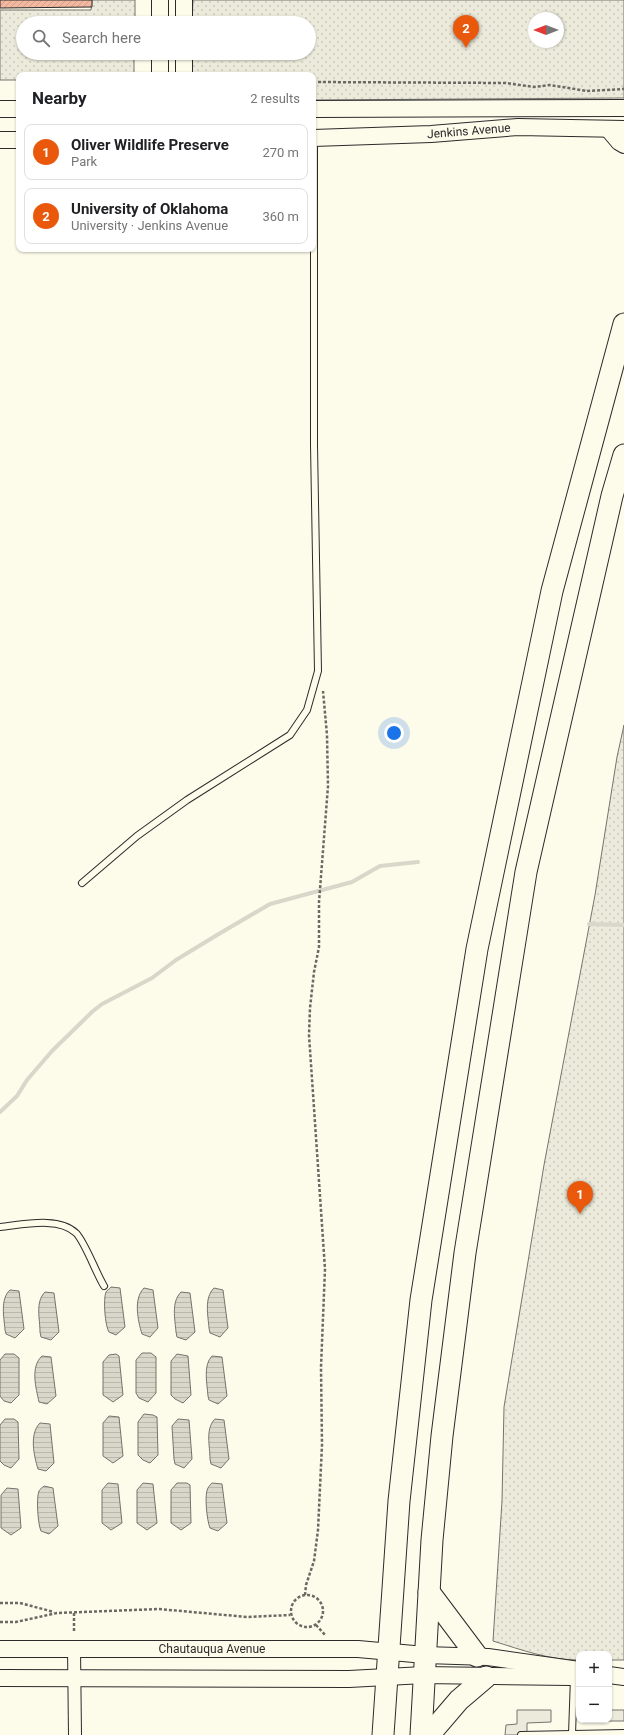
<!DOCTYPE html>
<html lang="en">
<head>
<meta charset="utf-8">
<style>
  :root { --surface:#fff; --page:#f6f6f6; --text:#202124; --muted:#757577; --line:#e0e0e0; --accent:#ea580c }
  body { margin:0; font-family:Roboto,sans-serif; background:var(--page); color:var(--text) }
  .controls { position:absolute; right:12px; bottom:12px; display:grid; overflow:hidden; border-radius:8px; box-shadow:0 1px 3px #0004 }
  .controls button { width:36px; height:36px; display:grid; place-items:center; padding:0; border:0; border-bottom:1px solid var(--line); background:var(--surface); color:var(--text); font:20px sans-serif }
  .compass { position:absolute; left:528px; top:12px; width:36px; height:36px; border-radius:50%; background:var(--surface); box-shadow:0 1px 3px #0004; rotate:270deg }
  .you { position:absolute; left:394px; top:733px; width:14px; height:14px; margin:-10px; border:3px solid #fff; border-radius:50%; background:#1a73e8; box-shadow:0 0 0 6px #1a73e833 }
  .badge { display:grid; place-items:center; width:26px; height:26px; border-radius:50%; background:var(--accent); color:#fff; font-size:13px; font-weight:700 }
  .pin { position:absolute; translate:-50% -33px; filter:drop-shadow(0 1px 2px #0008) }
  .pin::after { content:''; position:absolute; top:21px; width:14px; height:12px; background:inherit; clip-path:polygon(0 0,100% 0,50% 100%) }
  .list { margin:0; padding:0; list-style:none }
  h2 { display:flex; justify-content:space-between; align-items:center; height:52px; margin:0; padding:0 16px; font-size:17px }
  h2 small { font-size:13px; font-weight:400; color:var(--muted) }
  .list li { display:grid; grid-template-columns:26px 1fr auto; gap:12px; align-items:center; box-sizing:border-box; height:56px; margin:0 8px 8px; padding:0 8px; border:1px solid var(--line); border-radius:8px }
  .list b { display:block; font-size:15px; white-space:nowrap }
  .list p { margin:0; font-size:13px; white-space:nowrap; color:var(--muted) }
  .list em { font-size:13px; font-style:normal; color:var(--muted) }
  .icon { flex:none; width:22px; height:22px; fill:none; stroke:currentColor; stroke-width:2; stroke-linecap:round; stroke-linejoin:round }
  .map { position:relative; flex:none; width:624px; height:1735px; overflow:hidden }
  .search { position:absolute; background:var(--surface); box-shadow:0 1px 3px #0004; left:16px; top:16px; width:300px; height:44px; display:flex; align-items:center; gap:10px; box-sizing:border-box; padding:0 14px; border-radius:22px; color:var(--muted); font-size:15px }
  .panel { position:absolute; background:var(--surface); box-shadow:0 1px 3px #0004; left:16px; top:72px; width:300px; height:180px; border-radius:8px }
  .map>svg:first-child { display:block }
</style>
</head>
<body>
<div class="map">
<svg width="624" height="1735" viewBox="0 0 624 1735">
  <defs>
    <pattern id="grass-dots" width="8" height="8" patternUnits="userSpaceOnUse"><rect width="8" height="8" fill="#ecebdb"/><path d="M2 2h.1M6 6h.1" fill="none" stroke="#cbcabc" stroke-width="1.8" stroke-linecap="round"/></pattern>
    <pattern id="water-rules" width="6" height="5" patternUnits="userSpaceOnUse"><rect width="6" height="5" fill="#d8d7c9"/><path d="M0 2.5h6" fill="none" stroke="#bab9ad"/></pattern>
    <pattern id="building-hatch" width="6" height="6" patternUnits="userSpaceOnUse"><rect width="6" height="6" fill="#f2b8a0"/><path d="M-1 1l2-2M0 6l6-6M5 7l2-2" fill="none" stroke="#d09e8a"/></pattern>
  </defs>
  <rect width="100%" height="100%" fill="#fdfbea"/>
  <g fill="url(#grass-dots)" stroke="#74746e" fill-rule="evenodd">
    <path d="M92 0H135V23H23V53H134V75H19V80H0V10H91Z"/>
    <path d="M193 0H624V98L313 100V75H191L192 53H309V23H192ZM534 18H558V42H534Z"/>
    <path d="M624 725V1660H609V1654H579V1660C549 1660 522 1650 493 1641L502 1501 504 1407 544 1165 595 895 617 757Z"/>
  </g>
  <g fill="#eceadb" stroke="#74746e">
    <path d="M517 1710H551V1722L527 1723V1735H505L506 1725 517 1724Z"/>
    <path d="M609 1710H624V1721H599L609 1720Z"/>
  </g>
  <g fill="url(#water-rules)" stroke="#74746e">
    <path d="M111 1287 120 1288 125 1327 116 1335 109 1332C105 1326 103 1299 106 1292 107 1290 110 1289 111 1287Z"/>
    <path d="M144 1288 153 1290 158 1328 150 1337 142 1334C138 1321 133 1299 144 1288Z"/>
    <path d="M214 1288 223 1290 228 1328 220 1337 210 1333 209 1328C208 1315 204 1298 214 1288Z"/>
    <path d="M10 1290 19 1291 24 1329 15 1338 6 1334 5 1330C4 1317 0 1299 10 1290Z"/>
    <path d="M45 1292 54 1293 59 1332 51 1340 41 1337 40 1332C40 1319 35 1302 45 1292Z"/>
    <path d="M181 1292 190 1293 195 1332 186 1340 177 1337 176 1332C175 1319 171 1302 181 1292Z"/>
    <path d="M142 1353H151L156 1357V1393L148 1402 139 1398 136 1393V1360Z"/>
    <path d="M5 1354H14L19 1358V1395L11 1403 4 1401 0 1396V1360Z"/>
    <path d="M116 1354 119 1356 123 1395 113 1402 103 1395V1362L109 1355Z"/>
    <path d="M177 1354 188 1356 191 1395 183 1403 175 1399 171 1395V1361Z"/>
    <path d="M42 1356 51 1357 56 1396 47 1404 39 1402C36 1388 30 1367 42 1356Z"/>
    <path d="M212 1356 222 1357 227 1396 218 1404 209 1400 208 1396C207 1383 203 1365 212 1356Z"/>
    <path d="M144 1414 153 1415 157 1417 158 1455 150 1463 143 1460 138 1455V1422Z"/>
    <path d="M109 1416 119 1417 123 1456 113 1463 103 1456V1423Z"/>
    <path d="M5 1419H14L18 1422 19 1459 11 1468 4 1465 0 1461V1425Z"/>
    <path d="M178 1419 189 1420 192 1459 184 1468 175 1464 174 1459 172 1426Z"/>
    <path d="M215 1419 224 1420 229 1459 221 1468 211 1464 210 1459C210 1446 205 1429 215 1419Z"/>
    <path d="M40 1423 50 1424 54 1463 46 1471 38 1469C34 1456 29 1434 40 1423Z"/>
    <path d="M108 1483 118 1484 122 1523 111 1530 102 1523V1490Z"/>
    <path d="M143 1483 153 1484 157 1523 147 1530 137 1523V1490Z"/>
    <path d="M177 1483H187L190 1485 191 1523 181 1530 171 1523V1490Z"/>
    <path d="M212 1483 222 1484 227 1523 218 1531 210 1528C207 1521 204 1494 208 1488 209 1486 211 1484 212 1483Z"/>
    <path d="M44 1486 53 1488 58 1526 49 1534 41 1531C38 1525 36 1498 39 1491 40 1489 42 1488 44 1486Z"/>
    <path d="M7 1488 18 1489 21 1528 11 1535 1 1528V1495Z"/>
  </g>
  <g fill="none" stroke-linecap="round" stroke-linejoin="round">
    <g stroke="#d8d7c9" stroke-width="4">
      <path d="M589 924 624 925"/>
      <path d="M0 1112 17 1096 27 1080 52 1051 93 1011 102 1004 152 978 176 960 217 935 270 904 352 882 380 866 418 862"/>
    </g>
  </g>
  <path fill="url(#building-hatch)" stroke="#2b2b2b" d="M0 0H92V7L0 8Z"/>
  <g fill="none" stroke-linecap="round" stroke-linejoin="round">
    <defs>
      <g id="lane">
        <path d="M82 883 137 836 187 800 290 735 307 710 318 671 314 445V139"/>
        <path d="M0 1227C21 1225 59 1216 76 1233 85 1242 96 1273 104 1286"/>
        <path d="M572 1734 574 1677"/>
        <path d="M521 1735 624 1733"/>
      </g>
      <path id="street" d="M74 1649 75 1735"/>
      <g id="secondary">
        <path d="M160 23V0"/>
        <path d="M184 23V0"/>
        <path d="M160 75V53"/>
        <path d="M184 75V53"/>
        <path d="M0 109H19"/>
        <path d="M313 109 624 108"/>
        <path d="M608 129 619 142 624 145"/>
        <path id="s1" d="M313 138 431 134 518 127 624 129"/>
        <path d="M0 140H19"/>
        <path id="s2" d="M0 1649H358L425 1655 488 1657 579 1670"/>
        <path d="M609 1675 624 1677"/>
        <path d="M0 1678 349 1679 424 1675 571 1677"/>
      </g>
      <g id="highway">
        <path d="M429 1592 477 1656"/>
        <path d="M383 1735 399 1501 421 1300 477 949 552 591 624 324"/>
        <path d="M421 1735 432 1540 442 1436 465 1253 526 872 612 496 624 455"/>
        <path d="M429 1735 459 1700 486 1677"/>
      </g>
    </defs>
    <use href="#lane" stroke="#2b2b2b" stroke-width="8"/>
    <use href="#street" stroke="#2b2b2b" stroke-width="14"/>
    <use href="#secondary" stroke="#2b2b2b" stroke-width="18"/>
    <use href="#highway" stroke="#2b2b2b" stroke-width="23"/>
    <g stroke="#6a6964" stroke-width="2.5" stroke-dasharray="3 2" stroke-linecap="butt">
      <path d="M313 82 506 83 534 87 550 85 587 91 624 89"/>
      <circle cx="307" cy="1611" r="16"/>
      <path d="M305 1595 306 1585 314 1561 318 1530 322 1445 321 1367 325 1269 309 1035 310 1008 314 972 319 947V902L328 786 327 735 323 691"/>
      <path d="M0 1603H20L54 1612"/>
      <path d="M74 1613V1633"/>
      <path d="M0 1622H16L57 1613 159 1609 247 1617 290 1615"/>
      <path d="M316 1625 326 1636"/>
    </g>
    <use href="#lane" stroke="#fdfbea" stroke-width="6"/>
    <use href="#street" stroke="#fdfbea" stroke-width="12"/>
    <use href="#secondary" stroke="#fdfbea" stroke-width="16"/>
    <use href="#highway" stroke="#fdfbea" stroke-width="21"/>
  </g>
  <g text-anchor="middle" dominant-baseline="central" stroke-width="3" stroke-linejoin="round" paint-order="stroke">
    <g font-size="12" fill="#2b2b2b" stroke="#fdfbea">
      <text stroke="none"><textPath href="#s1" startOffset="156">Jenkins Avenue</textPath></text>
      <text stroke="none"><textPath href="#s2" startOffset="212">Chautauqua Avenue</textPath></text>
    </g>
  </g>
</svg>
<div class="controls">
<button>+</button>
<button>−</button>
</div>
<svg class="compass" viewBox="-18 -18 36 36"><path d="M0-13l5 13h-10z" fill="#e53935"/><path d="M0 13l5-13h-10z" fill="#757577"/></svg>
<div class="you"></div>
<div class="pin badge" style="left:580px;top:1214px">1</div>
<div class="pin badge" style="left:466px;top:48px">2</div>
<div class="search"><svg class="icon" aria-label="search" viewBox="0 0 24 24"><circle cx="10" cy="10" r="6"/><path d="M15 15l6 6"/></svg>Search here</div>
<section class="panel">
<h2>Nearby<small>2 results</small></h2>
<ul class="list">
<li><span class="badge">1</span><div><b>Oliver Wildlife Preserve</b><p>Park</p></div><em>270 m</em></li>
<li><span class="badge">2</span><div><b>University of Oklahoma</b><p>University · Jenkins Avenue</p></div><em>360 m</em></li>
</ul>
</section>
</div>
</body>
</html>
